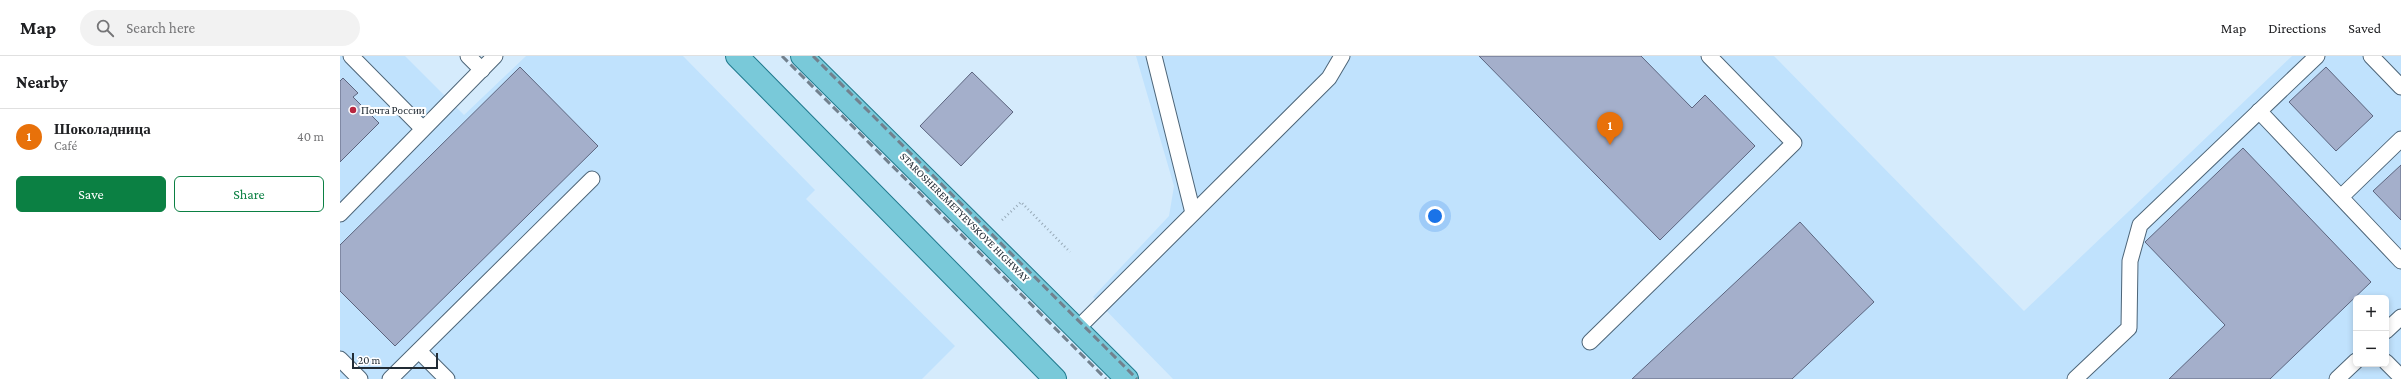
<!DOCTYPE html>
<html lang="en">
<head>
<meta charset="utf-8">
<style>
  :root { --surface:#fff; --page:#f2f2f2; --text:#202124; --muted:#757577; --line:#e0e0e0; --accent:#0b8043 }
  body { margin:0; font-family:"Crimson Pro",serif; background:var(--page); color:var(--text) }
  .controls { position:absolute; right:12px; bottom:12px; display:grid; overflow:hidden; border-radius:6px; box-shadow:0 2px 6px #0003 }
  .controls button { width:36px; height:36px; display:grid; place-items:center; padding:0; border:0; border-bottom:1px solid var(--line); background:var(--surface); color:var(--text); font:20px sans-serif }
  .scale { position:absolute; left:12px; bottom:10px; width:86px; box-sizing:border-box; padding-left:4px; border:2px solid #212b34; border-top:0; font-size:11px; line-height:14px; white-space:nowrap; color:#212b34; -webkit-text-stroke:3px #fff; paint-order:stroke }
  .you { position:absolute; left:1095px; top:160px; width:14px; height:14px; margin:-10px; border:3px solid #fff; border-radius:50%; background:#1a73e8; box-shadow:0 0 0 6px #1a73e833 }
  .badge { display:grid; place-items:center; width:26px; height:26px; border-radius:50%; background:var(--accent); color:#fff; font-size:13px; font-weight:700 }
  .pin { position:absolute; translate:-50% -33px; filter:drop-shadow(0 1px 2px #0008) }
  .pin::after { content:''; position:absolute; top:21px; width:14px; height:12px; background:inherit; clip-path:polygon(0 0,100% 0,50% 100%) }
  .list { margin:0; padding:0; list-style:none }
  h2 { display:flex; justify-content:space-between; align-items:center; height:52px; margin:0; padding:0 16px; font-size:17px }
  h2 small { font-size:13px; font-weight:400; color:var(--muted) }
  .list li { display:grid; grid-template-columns:26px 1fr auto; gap:12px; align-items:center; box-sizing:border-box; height:56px; padding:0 16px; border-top:1px solid var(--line) }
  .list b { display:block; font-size:15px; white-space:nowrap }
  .list p { margin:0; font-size:13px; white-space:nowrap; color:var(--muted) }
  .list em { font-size:13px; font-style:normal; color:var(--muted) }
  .actions { display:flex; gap:8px; padding:12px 16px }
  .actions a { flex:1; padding:9px 0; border:1px solid var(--accent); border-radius:6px; text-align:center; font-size:14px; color:var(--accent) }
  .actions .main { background:var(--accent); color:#fff }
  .icon { flex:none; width:22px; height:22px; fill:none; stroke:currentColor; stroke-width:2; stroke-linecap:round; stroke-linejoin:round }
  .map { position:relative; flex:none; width:2061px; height:323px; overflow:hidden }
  header { display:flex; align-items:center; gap:24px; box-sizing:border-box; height:56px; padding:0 20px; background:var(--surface); border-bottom:1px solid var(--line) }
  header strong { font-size:19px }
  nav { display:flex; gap:22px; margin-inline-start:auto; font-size:14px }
  .search { width:280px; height:36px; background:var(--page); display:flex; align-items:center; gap:10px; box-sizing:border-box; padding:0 14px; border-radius:22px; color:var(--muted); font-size:15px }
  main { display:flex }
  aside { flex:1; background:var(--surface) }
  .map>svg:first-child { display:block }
</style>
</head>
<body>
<header>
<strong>Map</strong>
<div class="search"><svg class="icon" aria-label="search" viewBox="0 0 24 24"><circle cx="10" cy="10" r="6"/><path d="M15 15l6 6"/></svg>Search here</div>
<nav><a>Map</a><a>Directions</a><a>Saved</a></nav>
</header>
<main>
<aside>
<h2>Nearby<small></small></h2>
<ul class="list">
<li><span class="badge" style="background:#e8710a">1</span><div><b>Шоколадница</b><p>Café</p></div><em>40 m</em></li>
</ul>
<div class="actions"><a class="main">Save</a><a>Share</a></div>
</aside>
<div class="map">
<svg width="2061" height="323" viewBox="0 0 2061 323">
  <rect width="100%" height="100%" fill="#d5ebfc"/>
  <g fill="#c0e2fd" fill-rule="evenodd">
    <path d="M0 0H65L124 59 186 0H343L475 134 466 143 615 290 582 323H0Z"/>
    <path d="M796 0H1434L1684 255 1952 0H2061V323H833L753 241 829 160 834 130ZM2016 242H2046V308H2016Z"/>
  </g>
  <g fill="#a4afcb" stroke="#5c657f">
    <path d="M1139 0H1301L1352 52 1365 39 1415 90 1320 184Z"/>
    <path d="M180 11 258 90 55 290 0 235V189Z"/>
    <path d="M1986 11 2033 60 1996 95 1949 46Z"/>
    <path d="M632 16 673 56 621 110 580 70Z"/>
    <path d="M3 22 18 37 13 41 39 67 0 106V25Z"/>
    <path d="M1903 92 2031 226 1930 323H1829L1885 269 1805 186Z"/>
    <path d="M2061 109V164L2033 135Z"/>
    <path d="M1460 166 1534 246 1452 323H1292Z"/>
  </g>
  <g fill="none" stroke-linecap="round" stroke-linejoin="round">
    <defs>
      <g id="lane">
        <path d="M11 0 82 72"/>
        <path d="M128 0 142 14"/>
        <path d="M814 0 853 157"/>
        <path d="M2031 0 2061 31"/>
        <path d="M1919 55 2061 205"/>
        <path d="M2001 141 2061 83"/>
        <path d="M0 158 155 0"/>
        <path d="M737 273 989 22 1002 0"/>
        <path d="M2046 275 2061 261"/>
        <path d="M1250 286 1454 87 1369 0"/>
        <path d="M79 295 107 323"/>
        <path d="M0 303 20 323"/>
        <path d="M2046 306 2061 321"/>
        <path d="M50 323 252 123"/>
        <path d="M1735 323 1789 272 1790 205 1800 169 1977 0"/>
        <path d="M1997 323 2016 305"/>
      </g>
      <g id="primary">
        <path d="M397 0 715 323"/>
        <path d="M462 0 787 323"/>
      </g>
    </defs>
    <use href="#lane" stroke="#4d6578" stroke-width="17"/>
    <use href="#primary" stroke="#207a8e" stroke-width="24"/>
    <path stroke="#96a8b6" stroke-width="2.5" stroke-dasharray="1 3" stroke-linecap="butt" d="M662 164 681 146 730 196"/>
    <use href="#lane" stroke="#fff" stroke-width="15"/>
    <use href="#primary" stroke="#79c9d9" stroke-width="22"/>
    <g stroke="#72818e" stroke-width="3" stroke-dasharray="8 4" stroke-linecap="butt">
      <path d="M442 0 766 323"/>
      <path d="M473 0 797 323"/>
    </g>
  </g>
  <circle fill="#b82740" stroke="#fff" stroke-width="1.5" cx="13" cy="54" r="4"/>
  <g text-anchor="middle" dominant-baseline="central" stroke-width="4" stroke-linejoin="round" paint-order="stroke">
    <g font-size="11" fill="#212b34" stroke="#fff" text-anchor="start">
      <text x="21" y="54">Почта России</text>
    </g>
    <g font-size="11" fill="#212b34" stroke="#fff">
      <text transform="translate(625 161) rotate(45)">STAROSHEREMETYEVSKOYE HIGHWAY</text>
    </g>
  </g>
</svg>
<div class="controls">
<button>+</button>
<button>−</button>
</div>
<div class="scale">20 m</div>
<div class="you"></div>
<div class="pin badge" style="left:1270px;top:89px;background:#e8710a">1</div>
</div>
</main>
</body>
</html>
